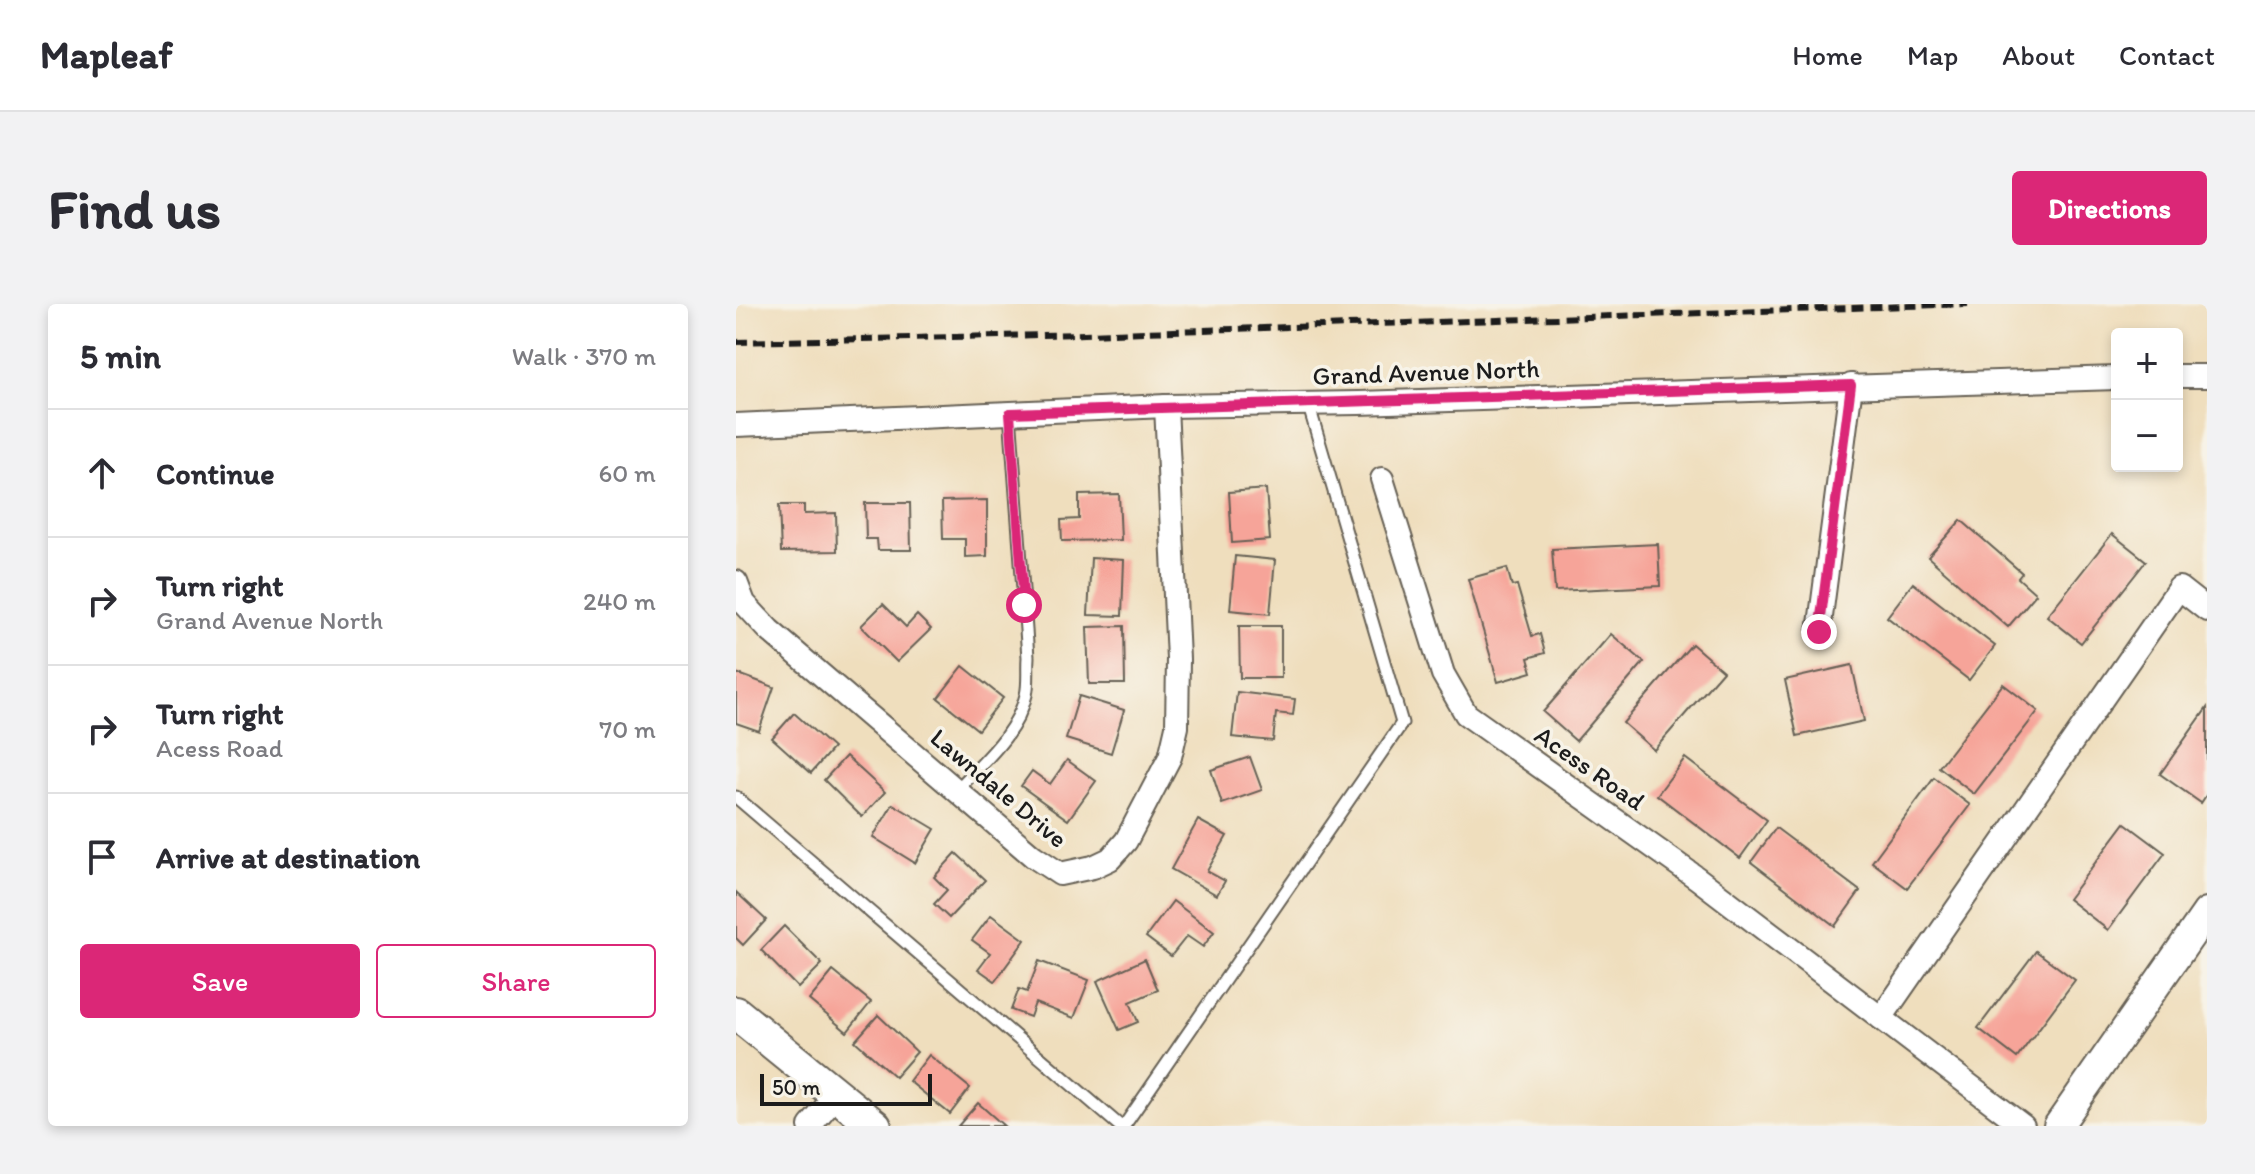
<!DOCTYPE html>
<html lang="en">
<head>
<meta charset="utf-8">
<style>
  :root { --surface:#fff; --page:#f2f2f3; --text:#2b2b33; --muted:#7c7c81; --line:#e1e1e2; --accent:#db2777 }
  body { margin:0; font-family:Itim,sans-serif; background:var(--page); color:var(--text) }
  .controls { position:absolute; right:24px; top:24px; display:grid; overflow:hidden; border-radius:8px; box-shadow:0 4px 12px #0003 }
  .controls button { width:72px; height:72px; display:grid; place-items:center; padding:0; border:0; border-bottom:2px solid var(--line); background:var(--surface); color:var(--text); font:40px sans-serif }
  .scale { position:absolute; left:24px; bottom:20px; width:172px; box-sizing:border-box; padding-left:8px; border:4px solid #1c1c1c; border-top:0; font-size:22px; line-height:28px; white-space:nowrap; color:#1c1c1c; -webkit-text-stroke:6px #f7f3e8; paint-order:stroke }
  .stop { position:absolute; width:24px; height:24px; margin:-18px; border:6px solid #db2777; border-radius:50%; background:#fff }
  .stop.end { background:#db2777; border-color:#fff; box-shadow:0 2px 8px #0008 }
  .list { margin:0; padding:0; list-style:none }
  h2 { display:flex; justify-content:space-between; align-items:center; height:104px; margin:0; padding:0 32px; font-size:34px }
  h2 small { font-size:26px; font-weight:400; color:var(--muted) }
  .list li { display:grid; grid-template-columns:52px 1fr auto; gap:24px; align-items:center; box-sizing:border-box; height:128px; padding:0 32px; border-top:2px solid var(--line) }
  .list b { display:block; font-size:30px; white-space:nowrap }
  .list p { margin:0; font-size:26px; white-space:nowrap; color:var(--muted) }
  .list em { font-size:26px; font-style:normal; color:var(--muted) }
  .actions { display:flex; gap:16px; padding:24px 32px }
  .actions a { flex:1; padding:18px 0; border:2px solid var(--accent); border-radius:8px; text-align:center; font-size:28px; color:var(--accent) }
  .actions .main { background:var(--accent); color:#fff }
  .icon { flex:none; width:44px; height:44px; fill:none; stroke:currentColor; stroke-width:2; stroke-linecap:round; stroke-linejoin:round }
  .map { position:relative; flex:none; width:1471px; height:822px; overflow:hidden; border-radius:8px }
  header { display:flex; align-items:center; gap:48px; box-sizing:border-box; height:112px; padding:0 40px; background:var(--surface); border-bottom:2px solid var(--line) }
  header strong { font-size:38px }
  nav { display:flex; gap:44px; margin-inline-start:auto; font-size:28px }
  .intro { display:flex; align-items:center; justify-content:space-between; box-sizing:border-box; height:192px; padding:0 48px }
  h1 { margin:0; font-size:56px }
  .button { padding:20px 36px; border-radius:8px; background:var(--accent); color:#fff; font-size:28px; font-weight:700 }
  main { display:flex; gap:48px; padding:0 48px }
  aside { flex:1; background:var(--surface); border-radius:8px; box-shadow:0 4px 12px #0003 }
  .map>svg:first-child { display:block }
</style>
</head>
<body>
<header>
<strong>Mapleaf</strong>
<nav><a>Home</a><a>Map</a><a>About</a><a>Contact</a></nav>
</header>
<div class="intro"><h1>Find us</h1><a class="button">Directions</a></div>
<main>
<aside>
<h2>5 min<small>Walk · 370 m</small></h2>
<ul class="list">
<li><svg class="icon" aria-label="ahead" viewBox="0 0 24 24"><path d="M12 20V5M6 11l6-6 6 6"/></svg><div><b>Continue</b></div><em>60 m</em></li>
<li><svg class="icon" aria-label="right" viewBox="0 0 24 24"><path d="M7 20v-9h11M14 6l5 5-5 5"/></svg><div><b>Turn right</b><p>Grand Avenue North</p></div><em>240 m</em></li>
<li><svg class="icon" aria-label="right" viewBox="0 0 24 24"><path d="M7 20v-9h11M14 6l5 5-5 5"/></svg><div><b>Turn right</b><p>Acess Road</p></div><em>70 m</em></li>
<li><svg class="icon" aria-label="arrive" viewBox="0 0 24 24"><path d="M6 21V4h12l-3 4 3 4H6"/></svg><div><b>Arrive at destination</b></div></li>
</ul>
<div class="actions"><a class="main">Save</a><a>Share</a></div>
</aside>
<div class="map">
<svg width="1471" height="822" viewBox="0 0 1471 822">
  <rect width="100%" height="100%" fill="#f7f3e8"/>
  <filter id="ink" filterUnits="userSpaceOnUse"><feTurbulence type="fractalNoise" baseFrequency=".0125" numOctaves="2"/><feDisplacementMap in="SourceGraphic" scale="16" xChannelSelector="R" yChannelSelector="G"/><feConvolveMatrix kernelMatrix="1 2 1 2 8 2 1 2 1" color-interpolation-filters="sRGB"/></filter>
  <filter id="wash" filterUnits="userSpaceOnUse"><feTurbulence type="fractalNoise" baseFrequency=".006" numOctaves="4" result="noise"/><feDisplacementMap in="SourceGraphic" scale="32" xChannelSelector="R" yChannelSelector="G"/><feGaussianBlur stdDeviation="1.8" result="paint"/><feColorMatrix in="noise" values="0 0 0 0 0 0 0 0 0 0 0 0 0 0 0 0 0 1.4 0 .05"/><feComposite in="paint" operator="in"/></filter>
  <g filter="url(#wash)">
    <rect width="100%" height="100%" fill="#efdebd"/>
    <g id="blocks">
      <g fill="#f6a499">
        <path d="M530 185 534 236 496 239 493 188Z"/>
        <path d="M383 190 385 236 326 237 325 216 343 215V191Z"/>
        <path d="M251 196V252L229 253V235H207L206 197Z"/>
        <path d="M129 199H174L175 246H142L141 235H130Z"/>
        <path d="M43 201H68V210L100 209 101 247 45 248Z"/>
        <path d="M1225 216 1286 269 1282 274 1300 290 1272 323 1192 253Z"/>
        <path d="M1376 230 1410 257 1345 339 1311 312Z"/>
        <path d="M922 240 924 282 819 287 816 245Z"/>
        <path d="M499 252 539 256 534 310 494 306Z"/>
        <path d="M355 254 388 256 386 312 352 311Z"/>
        <path d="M771 264 776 282 781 281 796 332 804 330 809 349 792 354 796 368 762 378 732 275Z"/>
        <path d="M1177 279 1259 342 1233 376 1151 313Z"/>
        <path d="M147 300 170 323 181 311 195 325 161 358 125 322Z"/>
        <path d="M388 322 389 380H353L351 323Z"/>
        <path d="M503 322H545V374H504Z"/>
        <path d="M875 330 908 358 840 437 807 408Z"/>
        <path d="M956 340 987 367 918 446 887 419Z"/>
        <path d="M1116 361 1128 417 1061 432 1049 376Z"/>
        <path d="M227 362 267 394 242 426 202 394Z"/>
        <path d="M0 369 38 383 23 427 0 419Z"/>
        <path d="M1267 380 1302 407 1238 490 1203 463Z"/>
        <path d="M501 388 559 395 557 411 540 409 537 437 496 433Z"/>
        <path d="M343 392 388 406 375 449 330 435Z"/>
        <path d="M1471 404V490L1465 499 1424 470Z"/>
        <path d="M58 409 97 444 75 469 36 434Z"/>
        <path d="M110 452 149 488 126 513 88 476Z"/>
        <path d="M514 453 526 486 486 500 475 466Z"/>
        <path d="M949 454 1031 516 1004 554 921 491Z"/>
        <path d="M331 456 360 477 332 516 285 482 296 467 314 480Z"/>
        <path d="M1198 474 1234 501 1171 584 1136 558Z"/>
        <path d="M157 500 199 525 179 559 137 533Z"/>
        <path d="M462 516 491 532 471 567 489 577 481 591 435 565Z"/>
        <path d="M1389 519 1429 549 1372 626 1332 595Z"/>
        <path d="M1040 524 1124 587 1099 622 1015 558Z"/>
        <path d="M220 549 249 576 213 614 198 600 211 586 198 573Z"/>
        <path d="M0 588 30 616 7 641 0 634Z"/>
        <path d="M437 597 478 628 467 643 451 632 435 652 410 633Z"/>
        <path d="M255 611 289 636 259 677 242 665 254 649 236 636Z"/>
        <path d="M48 622 86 660 62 684 25 646Z"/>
        <path d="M1300 647 1339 676 1281 754 1242 724Z"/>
        <path d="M409 655 422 686 394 698 402 718 383 726 361 677Z"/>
        <path d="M303 657 353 676 338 714 299 699 294 713 275 706 283 685 291 688Z"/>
        <path d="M97 667 135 698 111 728 73 696Z"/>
        <path d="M142 711 181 748 159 773 119 737Z"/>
        <path d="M193 751 234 784 214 810 173 777Z"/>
        <path d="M242 799 268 822H222Z"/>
      </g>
    </g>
  </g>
  <g filter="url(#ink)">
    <use href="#blocks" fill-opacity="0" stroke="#666054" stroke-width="2"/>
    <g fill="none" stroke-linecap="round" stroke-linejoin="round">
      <defs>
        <g id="service">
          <path d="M221 486C247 458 281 430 290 391 293 379 291 365 292 353L274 109"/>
          <path d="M0 493 384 822"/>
          <path d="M388 822 666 419 572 99"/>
        </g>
        <g id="minor">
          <path d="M1441 72H1471"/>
          <path d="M0 121 430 102 623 99 1381 74"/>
          <path d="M646 175 707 370 730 410 961 574 1287 822"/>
          <path d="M0 278 8 299 33 326 297 552 324 570 357 563 374 555 390 537 434 453 441 423 442 355 430 102"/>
          <path d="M1083 328 1115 81"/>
          <path d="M1145 714 1443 284 1471 306"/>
          <path d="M74 822 100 791"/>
        </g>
        <path id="tertiary" d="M1322 822 1471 608"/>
        <path id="secondary" d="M0 709 139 822"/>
      </defs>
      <use href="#service" stroke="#666054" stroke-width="15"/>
      <use href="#minor" stroke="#666054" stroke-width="26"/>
      <use href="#tertiary" stroke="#666054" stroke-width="32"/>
      <use href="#secondary" stroke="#666054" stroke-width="36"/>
      <use href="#service" stroke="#fff" stroke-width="11"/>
      <use href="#minor" stroke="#fff" stroke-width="22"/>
      <use href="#tertiary" stroke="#fff" stroke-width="28"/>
      <use href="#secondary" stroke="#fff" stroke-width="32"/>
      <path stroke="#1c1c1c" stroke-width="6" stroke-dasharray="12 6" stroke-linecap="butt" d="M0 38 349 30 1232 0"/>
    </g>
  </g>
  <g fill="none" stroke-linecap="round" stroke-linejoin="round" filter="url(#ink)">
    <path stroke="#db2777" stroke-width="10" d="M288 301 274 109 1115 81 1083 328"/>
  </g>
  <g text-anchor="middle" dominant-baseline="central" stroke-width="7" stroke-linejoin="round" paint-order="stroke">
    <g font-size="26" fill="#1c1c1c" stroke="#f7f3e8">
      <text transform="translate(690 68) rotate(-2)">Grand Avenue North</text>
      <text transform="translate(854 464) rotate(35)">Acess Road</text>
      <text transform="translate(263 484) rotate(40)">Lawndale Drive</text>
    </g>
  </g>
</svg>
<div class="controls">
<button>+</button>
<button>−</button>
</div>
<div class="scale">50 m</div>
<div class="stop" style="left:288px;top:301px"></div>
<div class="stop end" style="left:1083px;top:328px"></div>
</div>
</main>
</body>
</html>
